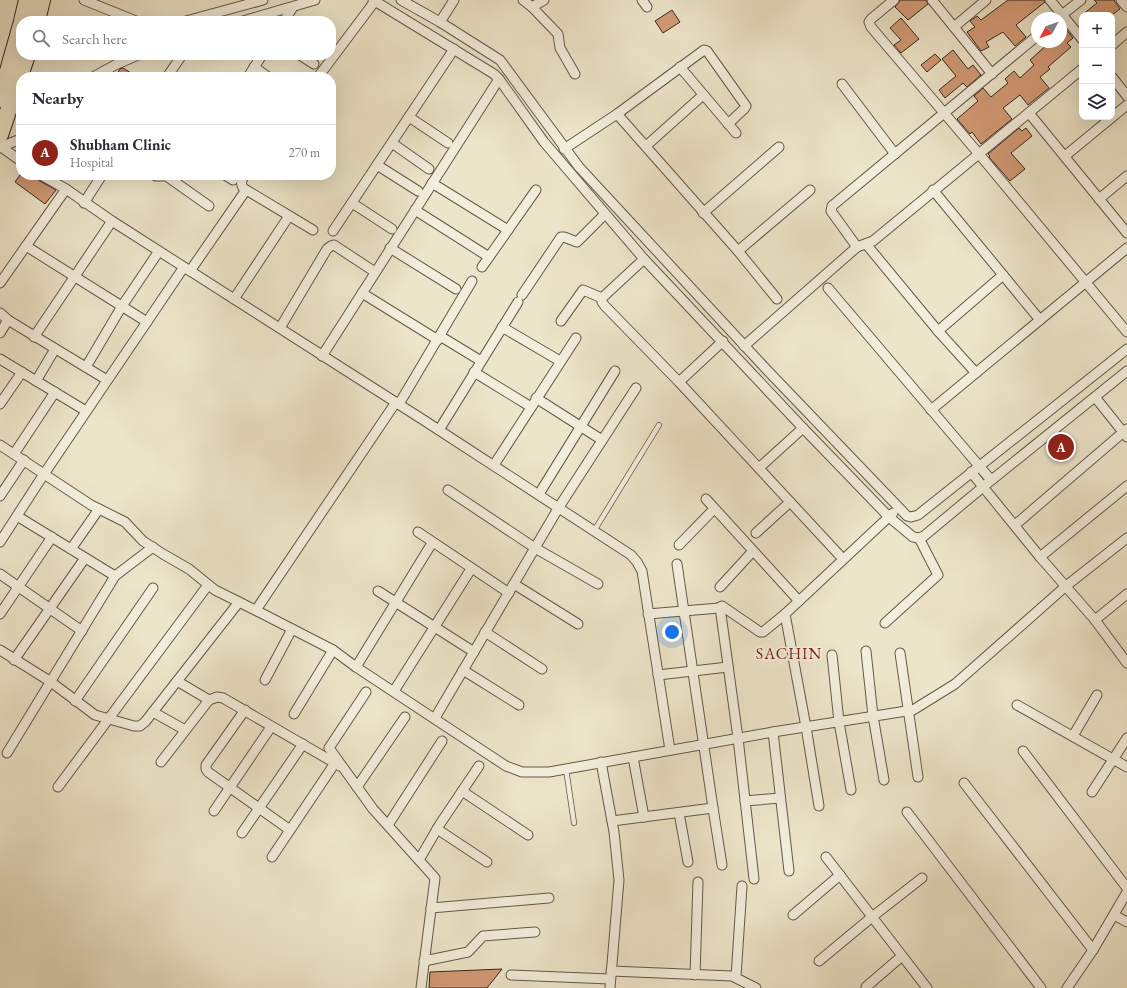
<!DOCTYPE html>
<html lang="en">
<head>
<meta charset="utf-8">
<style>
  :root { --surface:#fff; --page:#f7f7f7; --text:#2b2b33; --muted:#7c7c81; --line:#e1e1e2; --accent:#8f2418 }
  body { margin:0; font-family:"EB Garamond",serif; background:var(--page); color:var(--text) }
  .controls { position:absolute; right:12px; top:12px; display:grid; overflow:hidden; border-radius:8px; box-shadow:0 4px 16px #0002 }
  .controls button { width:36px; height:36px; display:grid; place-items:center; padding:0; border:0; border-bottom:1px solid var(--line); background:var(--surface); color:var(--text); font:20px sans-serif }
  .compass { position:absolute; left:1031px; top:12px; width:36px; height:36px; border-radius:50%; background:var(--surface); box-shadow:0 4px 16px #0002; rotate:229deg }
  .you { position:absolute; left:672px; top:632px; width:14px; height:14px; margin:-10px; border:3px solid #fff; border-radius:50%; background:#1a73e8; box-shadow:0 0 0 6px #1a73e833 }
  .badge { display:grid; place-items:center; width:26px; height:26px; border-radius:50%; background:var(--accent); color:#fff; font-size:13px; font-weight:700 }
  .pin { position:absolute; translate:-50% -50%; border:2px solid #fff; box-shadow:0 1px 4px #0006 }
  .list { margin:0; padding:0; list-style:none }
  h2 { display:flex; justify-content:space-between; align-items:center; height:52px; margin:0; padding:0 16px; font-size:17px }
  h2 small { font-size:13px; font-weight:400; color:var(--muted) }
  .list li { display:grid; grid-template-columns:26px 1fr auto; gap:12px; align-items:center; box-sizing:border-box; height:56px; padding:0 16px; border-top:1px solid var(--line) }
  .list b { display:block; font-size:15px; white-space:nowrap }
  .list p { margin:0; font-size:13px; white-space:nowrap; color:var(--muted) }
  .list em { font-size:13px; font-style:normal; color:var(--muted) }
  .icon { flex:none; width:22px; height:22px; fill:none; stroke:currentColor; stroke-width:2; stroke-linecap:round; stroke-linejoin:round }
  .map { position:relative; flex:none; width:1127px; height:988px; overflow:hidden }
  .search { position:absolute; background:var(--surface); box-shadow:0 4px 16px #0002; left:16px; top:16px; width:320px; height:44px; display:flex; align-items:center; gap:10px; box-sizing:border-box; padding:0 14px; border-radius:16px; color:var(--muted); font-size:15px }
  .panel { position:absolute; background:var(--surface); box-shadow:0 4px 16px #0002; left:16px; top:72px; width:320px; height:108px; border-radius:16px }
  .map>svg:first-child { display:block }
</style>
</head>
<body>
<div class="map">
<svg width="1127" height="988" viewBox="0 0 1127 988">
  <rect width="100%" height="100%" fill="#ede5c9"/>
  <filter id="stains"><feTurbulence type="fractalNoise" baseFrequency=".005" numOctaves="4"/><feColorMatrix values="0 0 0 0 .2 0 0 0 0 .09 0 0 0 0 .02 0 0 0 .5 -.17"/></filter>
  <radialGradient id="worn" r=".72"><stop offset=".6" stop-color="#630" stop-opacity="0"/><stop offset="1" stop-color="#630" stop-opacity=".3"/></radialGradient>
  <g fill="#d39b77" stroke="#372921">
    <path d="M900 0H926L928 4 908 20 895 7 899 2Z"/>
    <path d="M1008 0H1044L1045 2 1016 25 1026 37 1015 46 1003 32 986 42 989 47 981 51 967 32 975 27 970 21 977 16 981 20Z"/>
    <path d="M1094 0H1114L1120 9 1112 15H1082L1097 3Z"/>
    <path d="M672 10 680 22 663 33 655 21Z"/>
    <path d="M901 18 919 39 901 53 894 45 901 40 890 28Z"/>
    <path d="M1061 23 1073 38 1067 43 1071 47 1048 67 1050 69 1040 77 1049 88 1028 105 1020 95 1003 108 1012 119 981 144 972 132 970 134 957 119 978 101 974 96 983 88 991 97 1008 83 1005 79 1014 71 1020 78 1034 65 1030 60 1050 42H1061Z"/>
    <path d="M953 50 968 69 973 65 981 75 967 87 963 83 945 98 939 90 956 76 942 59Z"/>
    <path d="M935 54 941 60 927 72 921 65Z"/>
    <path d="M123 68 137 77H115L120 69Z"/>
    <path d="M1019 128 1022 131 1026 128 1032 136 1011 153 1025 169 1010 181 989 157 990 156 988 154Z"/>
    <path d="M20 175H35L38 180 56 190 45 204 15 182Z"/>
    <path d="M1060 434 1072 450 1061 458 1049 443Z"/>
    <path d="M502 969 487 988H429L430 972Z"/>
  </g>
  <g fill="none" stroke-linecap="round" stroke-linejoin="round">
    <defs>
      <g id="lane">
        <path d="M107 77 112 68"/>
        <path d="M594 531 659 425"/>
        <path d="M566 769 574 823"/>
      </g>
      <g id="street">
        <path d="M84 0 136 21"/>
        <path d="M373 0 494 74 499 79 544 142 644 259 803 428 889 517 913 537 919 538 924 536 983 487 1127 371"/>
        <path d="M401 0 440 22 500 60 579 167 767 370 907 516 911 517 918 515 1127 349"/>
        <path d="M523 0 532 7 558 34 560 48 575 74"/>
        <path d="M642 0 647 7"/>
        <path d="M894 0 871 19 869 22 871 27 979 154 1127 332"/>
        <path d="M932 0 992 74"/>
        <path d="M1050 0 1082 39"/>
        <path d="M1121 0 1127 7"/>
        <path d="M532 7 544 0"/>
        <path d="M1058 18 1081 0"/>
        <path d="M186 21 263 0"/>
        <path d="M243 21 315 0"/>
        <path d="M284 21 293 7"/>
        <path d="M440 22 454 0"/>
        <path d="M954 27 986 0"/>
        <path d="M1112 45 1127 32"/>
        <path d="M300 55 314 64"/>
        <path d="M254 67 268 77"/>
        <path d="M680 67 736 133"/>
        <path d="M93 77 115 65 138 55"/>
        <path d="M167 77 182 55"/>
        <path d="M248 77 262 55"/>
        <path d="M318 77 375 1"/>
        <path d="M1112 77 1127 96"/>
        <path d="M842 84 895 154"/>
        <path d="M1029 113 1127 233"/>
        <path d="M617 114 738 251 777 299"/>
        <path d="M409 117 448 143"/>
        <path d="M392 143 429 169"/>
        <path d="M646 146 703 95"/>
        <path d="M0 147 21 139"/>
        <path d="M1 147 21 161"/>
        <path d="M564 149 617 114 704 50 707 51 746 106 744 109 728 124"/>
        <path d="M1065 156 1127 105"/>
        <path d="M377 165 418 191"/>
        <path d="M41 175 66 189 112 221 425 421 631 555 637 562 642 571 670 750"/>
        <path d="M154 175 156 176H165"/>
        <path d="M165 175 209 206"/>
        <path d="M225 175 233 180"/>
        <path d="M245 175C242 180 240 182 243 188L313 230"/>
        <path d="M432 183 508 230"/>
        <path d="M933 190 1040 320"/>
        <path d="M1099 199 1127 176"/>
        <path d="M84 203 102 175"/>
        <path d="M352 203 392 229"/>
        <path d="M415 210 489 257"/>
        <path d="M703 213 779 147"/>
        <path d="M333 231 454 49"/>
        <path d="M866 244 938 331 976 373"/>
        <path d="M26 246 147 322"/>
        <path d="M857 247 831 211 832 206 1037 36"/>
        <path d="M390 248 456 289"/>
        <path d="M738 251 810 190"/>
        <path d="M644 259 602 298V302L605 306 679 382 843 559"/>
        <path d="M482 267 536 190"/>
        <path d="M190 271 246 190"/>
        <path d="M0 283 66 189"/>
        <path d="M828 288 991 480"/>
        <path d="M362 293 438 340"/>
        <path d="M522 295 561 237H564L577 242 605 214"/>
        <path d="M234 299 289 216"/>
        <path d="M0 313 8 320 107 380"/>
        <path d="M561 321 583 290 602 298"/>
        <path d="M502 327 560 361"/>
        <path d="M280 328 327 249 331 246 334 245 375 272"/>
        <path d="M938 331 1003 275"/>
        <path d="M0 333 8 320"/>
        <path d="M440 336 481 361"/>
        <path d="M34 337 112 221"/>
        <path d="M744 346 857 247 873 241 1082 69"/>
        <path d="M322 356 499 79"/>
        <path d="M0 359 86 411"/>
        <path d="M86 367 122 306 159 251"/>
        <path d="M474 372 531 407"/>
        <path d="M36 381 55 349"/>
        <path d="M679 382 723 341"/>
        <path d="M1095 397 1127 437"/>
        <path d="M536 398 602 440"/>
        <path d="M0 404 22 372"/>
        <path d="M399 404 472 281"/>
        <path d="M931 410 1127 248"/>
        <path d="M439 430 518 302"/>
        <path d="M0 445 91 505 125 522 143 541 163 554 189 569 215 590 265 615 333 650 356 667 506 766 522 772H549L773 732 913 710 955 684 1066 586 1127 538"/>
        <path d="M14 454 55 392"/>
        <path d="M494 465 576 338"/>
        <path d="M759 468 803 428"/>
        <path d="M971 472 1040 557 1095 620 1127 663"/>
        <path d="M448 490 535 548 598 584"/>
        <path d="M539 494 615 371"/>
        <path d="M0 496 24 460"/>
        <path d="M706 499 799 601"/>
        <path d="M17 516 115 576"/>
        <path d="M1015 525 1127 429"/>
        <path d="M418 532 509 593"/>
        <path d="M756 533 790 502"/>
        <path d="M0 542 44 474 184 267"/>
        <path d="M679 545 714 509"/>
        <path d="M71 549 99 509"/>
        <path d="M1040 557 1127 486"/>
        <path d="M677 564 713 808 722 865"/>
        <path d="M0 574 82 631"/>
        <path d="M514 584 578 624"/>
        <path d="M720 587 753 551"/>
        <path d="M378 591 474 652"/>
        <path d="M256 610 396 402"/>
        <path d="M0 614 52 537"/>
        <path d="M648 614 719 608"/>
        <path d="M785 614 806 727 819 806"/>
        <path d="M1095 620 1127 594"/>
        <path d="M885 623 938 575 919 538"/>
        <path d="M485 632 542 669"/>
        <path d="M0 650 51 682 95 715 134 726H140L145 722 239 602"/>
        <path d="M866 651 873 716 884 780"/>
        <path d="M900 653 918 777"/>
        <path d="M832 655 839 722 851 790"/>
        <path d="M14 660 85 558"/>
        <path d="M356 667 432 543"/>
        <path d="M463 670 519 705"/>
        <path d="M658 675 728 667"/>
        <path d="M265 680 292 629"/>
        <path d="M177 681 209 700"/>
        <path d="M394 691 471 569"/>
        <path d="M366 692 329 748 373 809 435 878 421 988"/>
        <path d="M75 701 153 588"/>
        <path d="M1017 705 1127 767"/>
        <path d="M245 710 206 765V769L208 772 290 830"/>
        <path d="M153 712 185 730"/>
        <path d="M294 714 333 650"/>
        <path d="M435 718 559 507 636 388"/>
        <path d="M773 732 789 871"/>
        <path d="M1073 736 1097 695"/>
        <path d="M1023 751 1127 888"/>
        <path d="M7 753 115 576 153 547"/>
        <path d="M633 757 644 817"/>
        <path d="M161 762 209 700 217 697 223 698 340 766"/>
        <path d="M601 762 614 832 619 880 610 988"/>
        <path d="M964 783 1093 950"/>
        <path d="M58 787 208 585"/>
        <path d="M357 787 405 717"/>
        <path d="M462 791 528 835"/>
        <path d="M1092 792 1127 738"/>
        <path d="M745 801 780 798"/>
        <path d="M214 811 271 727"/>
        <path d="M907 812 1041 988"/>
        <path d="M679 813 688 862"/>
        <path d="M612 821 713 808"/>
        <path d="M388 825 442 741"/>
        <path d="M437 829 487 862"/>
        <path d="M242 833 303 744"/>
        <path d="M272 857 335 763"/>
        <path d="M826 857 927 988"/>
        <path d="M419 860 440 824 479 766"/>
        <path d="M754 879 738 738 720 607 722 606 760 632H763L785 614 893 513"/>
        <path d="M431 908 549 898"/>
        <path d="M793 915 840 875"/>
        <path d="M1114 915 1127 922"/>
        <path d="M424 961 468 952 483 936 535 932"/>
        <path d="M819 961 872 917 922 878"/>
        <path d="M611 971 732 976 756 988"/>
        <path d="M511 975 610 979"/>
        <path d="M695 975 698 882"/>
        <path d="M736 977 742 886"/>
        <path d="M866 987 902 956"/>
        <path d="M1067 988 1093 950 1127 892"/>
      </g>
      <g id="highway">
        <path d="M22 21 27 0"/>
        <path d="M37 21 42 0"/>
        <path d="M0 99 21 25"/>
        <path d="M0 135 27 55"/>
      </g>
    </defs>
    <use href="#lane" stroke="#64584b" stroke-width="6"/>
    <use href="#street" stroke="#64584b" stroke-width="11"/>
    <use href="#highway" stroke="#372921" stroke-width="18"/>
    <use href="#lane" stroke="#f3eedc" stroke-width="4.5"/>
    <use href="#street" stroke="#f3eedc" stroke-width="9"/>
    <use href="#highway" stroke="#ede5c9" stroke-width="16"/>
  </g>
  <g text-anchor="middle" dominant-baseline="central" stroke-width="3.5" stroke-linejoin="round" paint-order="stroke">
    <g font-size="16" letter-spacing="1" fill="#7a1f14" stroke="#f3eedc">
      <text x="789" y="653">SACHIN</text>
    </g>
  </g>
  <rect width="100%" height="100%" filter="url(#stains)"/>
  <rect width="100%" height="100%" fill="url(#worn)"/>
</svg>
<div class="controls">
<button>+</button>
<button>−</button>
<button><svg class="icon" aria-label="layers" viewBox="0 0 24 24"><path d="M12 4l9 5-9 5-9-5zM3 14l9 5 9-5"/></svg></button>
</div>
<svg class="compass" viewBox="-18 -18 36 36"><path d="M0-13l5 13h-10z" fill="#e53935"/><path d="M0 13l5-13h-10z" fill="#7c7c81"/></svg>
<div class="you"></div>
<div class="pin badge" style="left:1061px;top:447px">A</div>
<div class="search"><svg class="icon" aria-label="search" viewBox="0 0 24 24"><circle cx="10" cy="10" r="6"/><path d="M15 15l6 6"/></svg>Search here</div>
<section class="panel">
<h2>Nearby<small></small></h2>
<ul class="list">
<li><span class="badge">A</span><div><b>Shubham Clinic</b><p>Hospital</p></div><em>270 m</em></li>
</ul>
</section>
</div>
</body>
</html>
